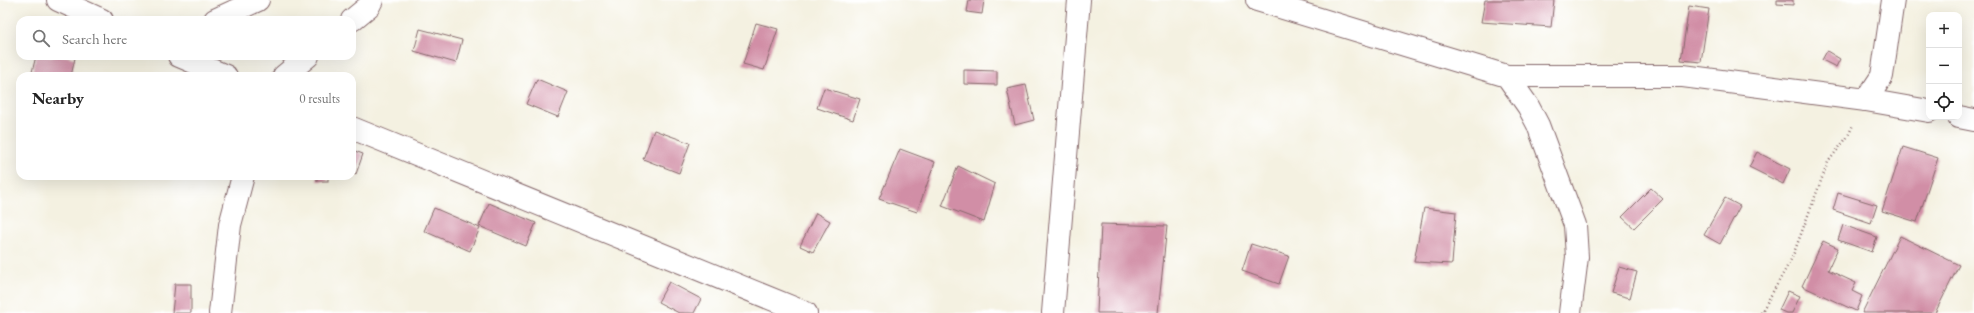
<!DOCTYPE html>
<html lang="en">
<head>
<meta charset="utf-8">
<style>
  :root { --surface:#fff; --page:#f6f6f6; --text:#222; --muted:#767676; --line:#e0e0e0 }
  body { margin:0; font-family:"EB Garamond",serif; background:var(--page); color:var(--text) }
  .controls { position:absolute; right:12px; top:12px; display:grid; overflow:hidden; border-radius:8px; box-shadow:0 4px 16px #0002 }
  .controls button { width:36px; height:36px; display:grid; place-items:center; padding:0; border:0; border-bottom:1px solid var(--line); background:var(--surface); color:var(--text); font:20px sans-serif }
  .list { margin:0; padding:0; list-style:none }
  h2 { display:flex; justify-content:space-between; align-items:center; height:52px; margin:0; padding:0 16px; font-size:17px }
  h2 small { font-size:13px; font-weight:400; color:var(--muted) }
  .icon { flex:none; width:22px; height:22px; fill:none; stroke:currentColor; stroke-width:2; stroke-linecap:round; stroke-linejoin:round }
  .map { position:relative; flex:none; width:1974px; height:313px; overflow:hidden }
  .search { position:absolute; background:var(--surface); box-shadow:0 4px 16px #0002; left:16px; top:16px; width:340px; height:44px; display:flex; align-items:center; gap:10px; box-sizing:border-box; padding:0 14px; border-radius:12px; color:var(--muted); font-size:15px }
  .panel { position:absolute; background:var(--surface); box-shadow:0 4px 16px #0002; left:16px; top:72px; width:340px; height:108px; border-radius:12px }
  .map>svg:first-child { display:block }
</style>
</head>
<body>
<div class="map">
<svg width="1974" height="313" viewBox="0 0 1974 313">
  <rect width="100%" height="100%" fill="#fff"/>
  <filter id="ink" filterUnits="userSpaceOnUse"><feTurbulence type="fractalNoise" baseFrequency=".025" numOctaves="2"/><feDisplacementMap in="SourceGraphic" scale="8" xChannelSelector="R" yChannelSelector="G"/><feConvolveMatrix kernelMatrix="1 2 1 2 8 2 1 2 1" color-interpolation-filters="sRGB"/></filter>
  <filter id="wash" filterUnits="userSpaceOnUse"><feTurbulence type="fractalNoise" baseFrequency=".012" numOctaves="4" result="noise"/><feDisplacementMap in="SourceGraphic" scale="16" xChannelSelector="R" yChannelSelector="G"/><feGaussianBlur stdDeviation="0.9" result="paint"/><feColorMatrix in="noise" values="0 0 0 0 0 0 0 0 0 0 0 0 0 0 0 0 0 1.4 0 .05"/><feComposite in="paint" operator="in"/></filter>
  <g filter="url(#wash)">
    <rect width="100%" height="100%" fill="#f4f1e1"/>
    <g id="blocks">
      <g fill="#d18ea6">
        <path d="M969 0H984L982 14 967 12Z"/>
        <path d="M1485 0H1554L1551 27 1481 22Z"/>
        <path d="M1777 0H1793V5L1777 4Z"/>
        <path d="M1689 6 1709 9 1701 62 1681 60Z"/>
        <path d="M756 23 778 29 764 70 743 64Z"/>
        <path d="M420 29 462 40 456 63 414 51Z"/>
        <path d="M1827 51 1840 59 1836 67 1822 60Z"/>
        <path d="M36 56H66L75 58 71 76H31Z"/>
        <path d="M964 70 997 71V85L964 84Z"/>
        <path d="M537 79 568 92 558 117 526 104Z"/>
        <path d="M1026 85 1034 120 1015 125 1007 89Z"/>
        <path d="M824 88 860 99 853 120 817 108Z"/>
        <path d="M654 130 690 143 679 173 643 159Z"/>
        <path d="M1903 147 1938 158 1917 222 1882 211Z"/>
        <path d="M900 149 935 162 917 212 879 199Z"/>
        <path d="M352 150 363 154 356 174 352 172Z"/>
        <path d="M1757 152 1790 169 1783 184 1749 167Z"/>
        <path d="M958 166 995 184 984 222 942 206Z"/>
        <rect x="317" y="176" width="11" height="5"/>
        <path d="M1651 188 1663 199 1634 228 1622 217Z"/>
        <path d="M1838 193 1877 205 1871 223 1833 210Z"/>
        <path d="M1725 198 1740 206 1720 244 1704 235Z"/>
        <path d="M489 203 536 223 526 246 479 226Z"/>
        <path d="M434 208 480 228 470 251 424 231Z"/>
        <path d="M1424 208 1456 212 1452 264 1414 262Z"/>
        <path d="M816 213 830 221 813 252 800 246Z"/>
        <path d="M1101 224 1167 226 1158 313H1097Z"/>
        <path d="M1843 225 1877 237 1872 252 1838 240Z"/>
        <path d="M1900 236 1959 265 1935 313H1862Z"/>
        <path d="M1823 241 1838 248 1828 270 1856 283 1852 291 1862 296 1856 311 1802 286Z"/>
        <path d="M1251 244 1289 256 1279 284 1242 271Z"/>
        <path d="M1619 267 1637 272 1630 298 1611 293Z"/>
        <path d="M669 282 701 299 694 313H679L658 302Z"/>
        <path d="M175 284H191V313H172Z"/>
        <path d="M1788 291 1800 296 1792 313H1786L1779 310Z"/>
      </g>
    </g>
  </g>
  <g filter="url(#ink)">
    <use href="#blocks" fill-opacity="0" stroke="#86686b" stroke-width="1"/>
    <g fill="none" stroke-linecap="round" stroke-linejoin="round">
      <defs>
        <g id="street">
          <path d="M58 0 102 20"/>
          <path d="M1257 0 1507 76 1528 106 1538 125 1575 225 1577 257 1570 313"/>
          <path d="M215 20 258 0"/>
          <path d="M352 20 369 6 372 0"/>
          <path d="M179 56 226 76"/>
          <path d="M284 76 308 56"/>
          <path d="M1507 76H1683L1866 100 1929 111"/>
          <path d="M1866 100 1882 76 1893 0"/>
          <path d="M1959 117 1974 120"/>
          <path d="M352 128 806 313"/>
          <path d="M220 313 230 225 243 176"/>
          <path d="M1053 313 1079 0"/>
        </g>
      </defs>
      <use href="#street" stroke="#86686b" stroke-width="24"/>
      <path stroke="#86686b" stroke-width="2.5" stroke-dasharray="1 3" stroke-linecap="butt" d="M1761 313 1792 258 1828 162 1848 136 1853 125"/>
      <use href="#street" stroke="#fff" stroke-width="22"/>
    </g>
  </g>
</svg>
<div class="controls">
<button>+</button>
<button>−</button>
<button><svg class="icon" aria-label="locate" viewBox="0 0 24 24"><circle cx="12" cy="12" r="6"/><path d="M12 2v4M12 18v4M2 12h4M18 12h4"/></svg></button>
</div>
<div class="search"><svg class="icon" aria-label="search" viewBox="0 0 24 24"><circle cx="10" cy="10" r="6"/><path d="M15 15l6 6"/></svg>Search here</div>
<section class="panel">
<h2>Nearby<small>0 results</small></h2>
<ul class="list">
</ul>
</section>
</div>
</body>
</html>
